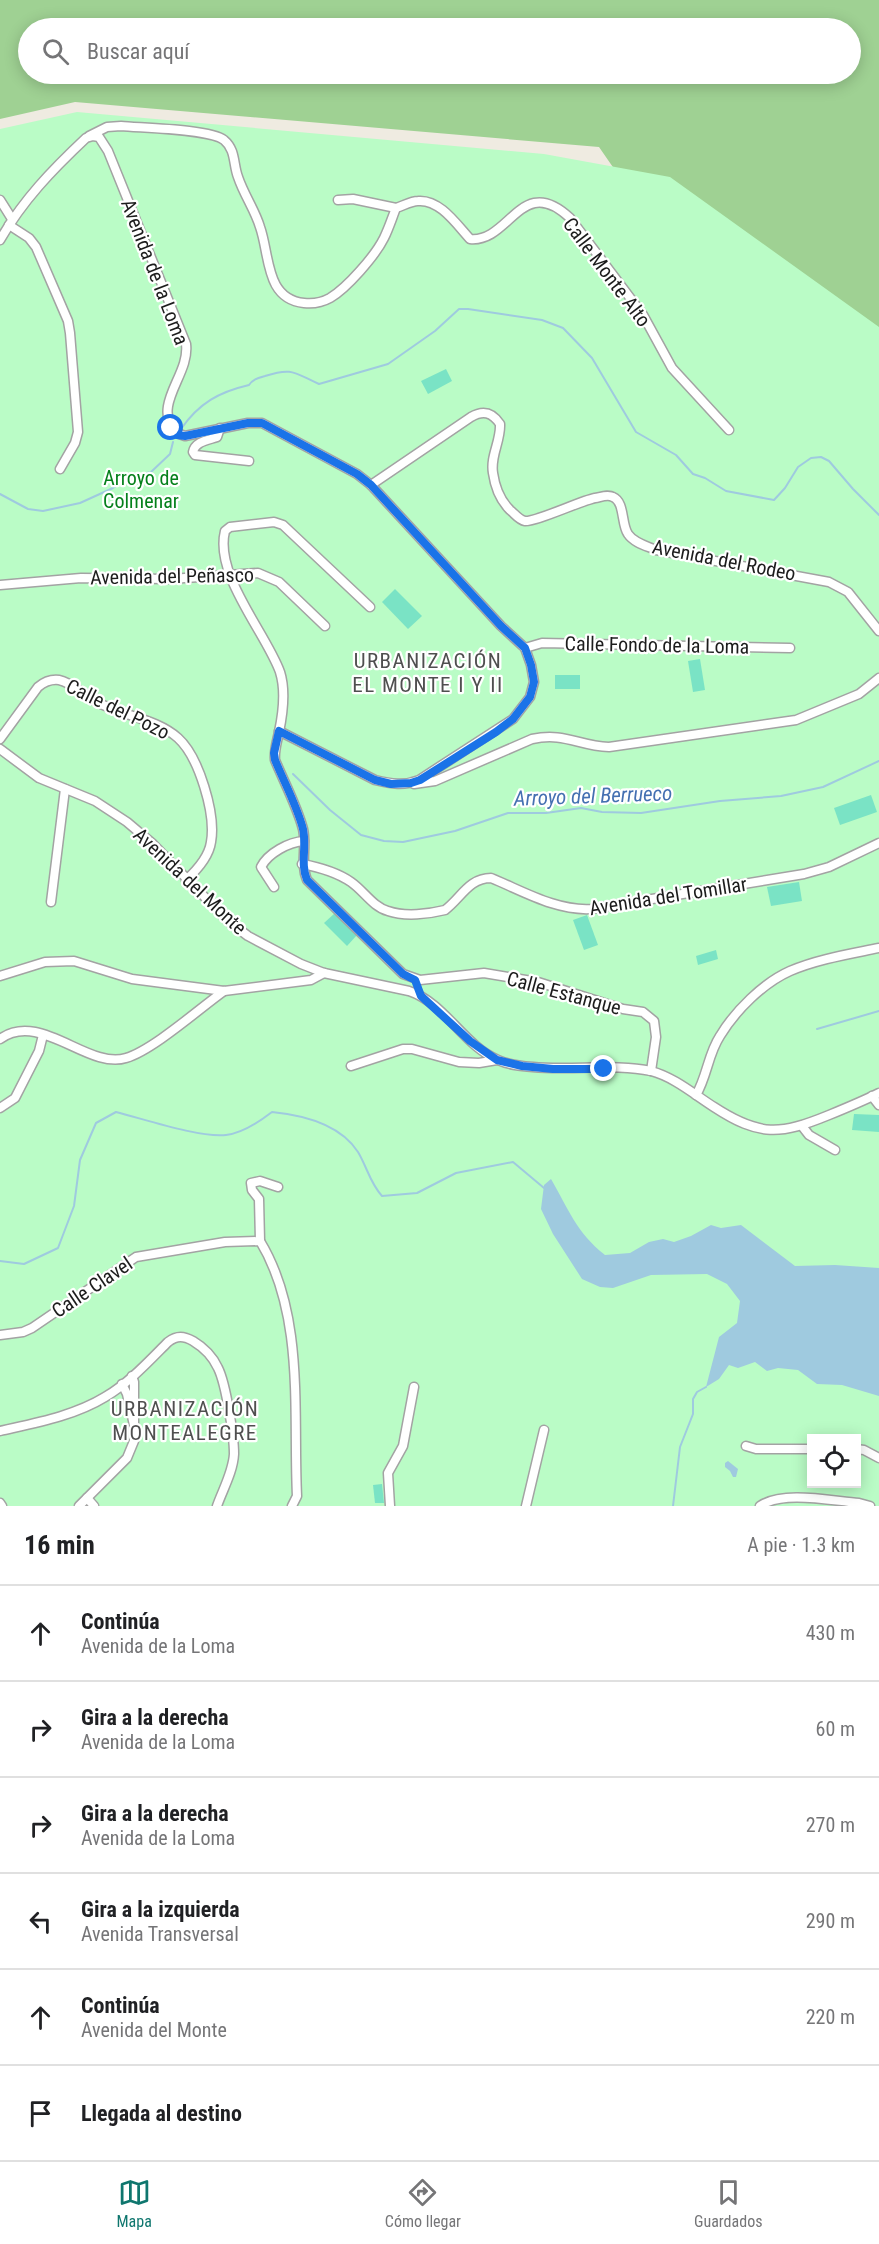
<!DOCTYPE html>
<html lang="es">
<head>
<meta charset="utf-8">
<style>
  :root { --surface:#fff; --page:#f2f2f2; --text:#202124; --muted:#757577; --line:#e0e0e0; --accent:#0f766e }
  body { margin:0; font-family:"Roboto Condensed",sans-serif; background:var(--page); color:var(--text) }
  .controls { position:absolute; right:18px; bottom:18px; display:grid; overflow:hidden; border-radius:0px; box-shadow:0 3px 15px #0003 }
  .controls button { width:54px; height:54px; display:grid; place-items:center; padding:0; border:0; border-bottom:2px solid var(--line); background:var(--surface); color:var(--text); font:30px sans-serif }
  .stop { position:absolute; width:18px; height:18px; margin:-14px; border:4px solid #1a73e8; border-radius:50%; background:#fff }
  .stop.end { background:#1a73e8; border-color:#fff; box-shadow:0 2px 6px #0008 }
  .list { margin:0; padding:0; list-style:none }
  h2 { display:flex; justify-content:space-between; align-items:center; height:78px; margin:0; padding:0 24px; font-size:26px }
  h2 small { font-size:20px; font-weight:400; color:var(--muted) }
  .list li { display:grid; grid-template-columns:39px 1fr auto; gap:18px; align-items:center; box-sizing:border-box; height:96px; padding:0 24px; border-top:2px solid var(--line) }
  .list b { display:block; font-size:22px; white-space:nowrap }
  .list p { margin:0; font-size:20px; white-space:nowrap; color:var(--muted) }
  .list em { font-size:20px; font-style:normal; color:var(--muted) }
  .icon { flex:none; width:33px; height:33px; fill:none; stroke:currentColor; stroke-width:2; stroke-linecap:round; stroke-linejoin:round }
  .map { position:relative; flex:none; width:879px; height:1506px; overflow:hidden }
  .search { position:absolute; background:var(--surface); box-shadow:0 3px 15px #0003; left:18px; right:18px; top:18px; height:66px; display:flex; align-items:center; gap:15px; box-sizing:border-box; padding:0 21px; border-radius:33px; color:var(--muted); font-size:22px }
  .sheet { height:654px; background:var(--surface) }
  nav { display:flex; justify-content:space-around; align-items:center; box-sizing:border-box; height:84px; border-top:2px solid var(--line); background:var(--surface); font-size:16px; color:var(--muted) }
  nav a { display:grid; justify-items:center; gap:3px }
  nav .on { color:var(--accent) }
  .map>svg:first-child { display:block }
</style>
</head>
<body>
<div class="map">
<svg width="879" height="1506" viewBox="0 0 879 1506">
  <rect width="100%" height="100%" fill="#efebe1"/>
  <path fill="#9fd193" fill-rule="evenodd" d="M0 0H879V518L765 387 599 147 75 102 0 119ZM28 28H850V74H28Z"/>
  <path fill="#bafcc6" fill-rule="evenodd" d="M77 112 544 154 670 177 879 327V1506H0V129ZM812 1438H856V1484H812Z"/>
  <g fill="#7ae3c5">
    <path d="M446 369 452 381 428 394 421 381Z"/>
    <path d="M395 589 422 616 408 629 382 602Z"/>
    <path d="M700 659 705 690 693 692 688 661Z"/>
    <rect x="555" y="675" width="25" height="14"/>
    <path d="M871 795 877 812 840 825 834 808Z"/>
    <path d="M799 882 802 901 771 906 767 887Z"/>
    <path d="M335 913 357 935 347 946 324 923Z"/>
    <path d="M587 915 598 945 584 950 573 920Z"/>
    <path d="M716 950 718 959 698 965 696 956Z"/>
    <path d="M854 1114 879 1115V1132L852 1130Z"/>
    <path d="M382 1484 384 1503H375L373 1485Z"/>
  </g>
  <g fill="#9fcadf">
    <path d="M551 1179C569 1210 576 1232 605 1255L630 1253 649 1242 663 1239 674 1242 691 1236 711 1225 721 1228 741 1225 795 1266 835 1265 879 1268V1396L842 1385 817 1384 798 1370 778 1368 767 1371 755 1362 738 1368 729 1365 719 1379 706 1387 719 1337 737 1323 740 1301 727 1284 707 1274 651 1275 613 1288 600 1287 582 1279 553 1234 541 1209 544 1185Z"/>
    <path d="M728 1461 738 1469 736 1477H733L730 1471 725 1467V1463Z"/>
  </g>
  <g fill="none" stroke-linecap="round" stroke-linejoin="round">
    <g stroke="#9fcadf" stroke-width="2">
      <path d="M181 429C199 403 219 392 249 385 253 379 258 378 265 376 293 367 294 373 319 384L388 364 435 331 459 309H468L542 320 563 328 592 358 636 432 676 455 693 474 705 478 726 491 774 500 785 488 798 467 811 458 821 457 829 461 853 489 879 515"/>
      <path d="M0 494 28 509 43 511 80 503 113 488 130 477 151 472 170 454 173 442"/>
      <path d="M293 774 330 810 361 835 384 841 403 842 455 831 508 813H546L581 808 602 812 641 813 720 801 781 796 823 787 879 761"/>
      <path d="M817 1029 879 1011"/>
      <path d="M0 1261 24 1264 58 1248 74 1206 80 1160 96 1123 116 1112C144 1119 200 1138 226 1135 243 1133 259 1122 272 1112 302 1115 340 1124 358 1152 367 1167 370 1183 382 1196L417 1193 456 1173 513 1162 544 1188"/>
      <path d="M673 1506 680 1447 693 1414V1399L697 1392 706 1387"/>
    </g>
    <defs>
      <g id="minor">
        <path d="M89 136 107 127 121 126C142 128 210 129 224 140 236 150 233 164 238 177 244 195 255 210 260 227 270 255 265 299 304 303 313 304 321 303 330 298 347 288 375 256 384 238 389 228 392 218 396 208 403 206 411 201 418 201 440 199 457 225 470 239 510 243 521 172 570 218L643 315 672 368 729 430"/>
        <path d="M0 200 12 219"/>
        <path d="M338 200 353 199 396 208"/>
        <path d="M9 225 29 238 36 247 68 321 70 333 78 432 75 443 60 469"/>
        <path d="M0 240C23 200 52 170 86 138L93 136 99 137 108 151 186 344C190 375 153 402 174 432L185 436 248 423H262L357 474 371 485 501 626 525 648 531 665 534 682 530 697 513 719 419 780C404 786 391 784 375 780L279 731"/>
        <path d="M220 428 217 437C209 440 195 441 193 452L195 455 249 461"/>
        <path d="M371 485 471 417C483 410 492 412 500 424 501 441 490 456 493 473 495 487 501 501 510 510 515 514 519 520 525 521 536 522 580 501 595 498 601 497 608 494 613 497 625 502 621 524 628 534 634 543 647 546 656 550L829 582 848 592 879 631"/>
        <path d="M0 585 81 578 170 579 258 573 279 582 325 626"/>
        <path d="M370 607 283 525 274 522 230 527 225 531C214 575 266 633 280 672 286 691 283 713 279 732 277 742 274 750 275 760 284 782 297 806 303 829 307 847 300 863 307 880L403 974 420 980 484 973 538 982 623 1009 643 1012 654 1021 656 1037 651 1071"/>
        <path d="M525 648 542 643 790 648"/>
        <path d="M0 739 38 687C44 682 51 679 59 680 71 682 84 695 95 701 121 716 156 718 178 738 199 757 216 814 211 842 209 856 197 870 186 880"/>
        <path d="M0 749 39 778 95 801 127 822 153 844 228 921 248 936 301 964 324 973 409 991C445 1003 463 1045 498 1060 509 1065 521 1066 533 1067 570 1071 616 1063 651 1071 674 1077 695 1095 714 1107 760 1137 780 1135 829 1115 846 1108 863 1101 879 1093"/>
        <path d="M414 784 435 781 532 739C565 732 578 746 609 747L796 720 859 694 879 678"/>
        <path d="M302 864C318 867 338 873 351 882 364 891 373 907 388 911 405 917 429 914 445 910 461 898 469 878 491 878 523 891 556 911 591 909L804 874 829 867 879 843"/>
        <path d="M274 887 261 867C268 853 289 842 304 841"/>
        <path d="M51 902 65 789"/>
        <path d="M0 976 45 962 74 961 132 979 224 991 311 980 324 973"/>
        <path d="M0 1039C40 1010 88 1070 126 1058 153 1050 200 1008 224 991"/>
        <path d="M351 1066 403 1049H412L459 1062 479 1063 497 1060"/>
        <path d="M696 1095C707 1077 708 1054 720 1036 735 1011 763 983 790 971 818 959 850 954 879 948"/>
        <path d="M872 1096 879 1105"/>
        <path d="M0 1108 15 1098 39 1051 43 1035"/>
        <path d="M802 1126 809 1135 835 1150"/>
        <path d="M260 1241 259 1199 252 1190 251 1183 260 1181 278 1187"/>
        <path d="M0 1335 23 1332 32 1328 136 1257 225 1242 260 1241C305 1315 293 1413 297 1496L292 1506"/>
        <path d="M122 1384 127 1394 134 1425V1382L132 1376"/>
        <path d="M0 1431C35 1423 74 1416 105 1397 129 1383 149 1361 168 1342 177 1335 184 1336 193 1341 203 1347 213 1357 218 1368 226 1384 234 1436 234 1454 233 1472 223 1489 217 1506"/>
        <path d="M746 1446 756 1449H812"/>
        <path d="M856 1449 864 1450 879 1458"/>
        <path d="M87 1498 94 1506"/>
        <path d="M0 1503 2 1506"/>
        <path d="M79 1506 127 1458 134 1441V1425"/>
        <path d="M390 1506 388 1473 403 1446 414 1387"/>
        <path d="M526 1506 544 1430"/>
        <path d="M760 1506C783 1490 832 1501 859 1503L870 1506"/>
      </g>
    </defs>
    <use href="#minor" stroke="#a3a3a3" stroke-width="11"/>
    <use href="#minor" stroke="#fff" stroke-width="8"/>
  </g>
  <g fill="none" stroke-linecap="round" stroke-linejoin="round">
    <path stroke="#1a73e8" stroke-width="8" d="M171 428 177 435 185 436 248 423H262L357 474 371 485 501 626 525 648 531 665 534 682 530 697 513 719 496 732 420 780 411 783 391 784 375 780 279 731 274 753 275 760C284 782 297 806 303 829 307 847 300 863 307 880L403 974 415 980 421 996 470 1041 497 1060 522 1066 553 1069H604"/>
  </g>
  <g text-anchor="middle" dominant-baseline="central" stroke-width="4.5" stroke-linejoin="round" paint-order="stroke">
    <g font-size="20" fill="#1c1c1c" stroke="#fff">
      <text transform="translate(155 272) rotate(69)">Avenida de la Loma</text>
      <text transform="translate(607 272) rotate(53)">Calle Monte Alto</text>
      <text transform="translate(724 560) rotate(11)">Avenida del Rodeo</text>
      <text transform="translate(172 576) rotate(-1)">Avenida del Peñasco</text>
      <text transform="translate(657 645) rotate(1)">Calle Fondo de la Loma</text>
      <text transform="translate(118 709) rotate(26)">Calle del Pozo</text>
      <text transform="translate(190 881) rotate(43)">Avenida del Monte</text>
      <text transform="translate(668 896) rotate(-9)">Avenida del Tomillar</text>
      <text transform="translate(564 993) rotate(15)">Calle Estanque</text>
      <text transform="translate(92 1287) rotate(-34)">Calle Clavel</text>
    </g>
    <g font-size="20" fill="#05801b" stroke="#fff">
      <text x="141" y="478">Arroyo de<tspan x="141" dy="23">Colmenar</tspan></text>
    </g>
    <g font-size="21" letter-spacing="1.5" fill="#4f4f4f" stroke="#fff">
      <text x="428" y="661">URBANIZACIÓN<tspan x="428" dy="24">EL MONTE I Y II</tspan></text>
      <text x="185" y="1409">URBANIZACIÓN<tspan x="185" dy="24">MONTEALEGRE</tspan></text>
    </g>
    <g font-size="21" font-style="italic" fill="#4470b1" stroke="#fff">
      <text transform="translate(593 796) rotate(-2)">Arroyo del Berrueco</text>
    </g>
  </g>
</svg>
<div class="controls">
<button><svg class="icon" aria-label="locate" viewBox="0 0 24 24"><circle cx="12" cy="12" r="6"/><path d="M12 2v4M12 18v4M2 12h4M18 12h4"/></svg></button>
</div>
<div class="stop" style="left:171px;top:428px"></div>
<div class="stop end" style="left:604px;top:1069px"></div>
<div class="search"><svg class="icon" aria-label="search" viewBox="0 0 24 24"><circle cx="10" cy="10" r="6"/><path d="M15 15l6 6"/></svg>Buscar aquí</div>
</div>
<section class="sheet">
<h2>16 min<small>A pie · 1.3 km</small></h2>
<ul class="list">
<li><svg class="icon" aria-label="ahead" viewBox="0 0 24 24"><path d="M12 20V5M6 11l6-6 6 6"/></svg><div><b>Continúa</b><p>Avenida de la Loma</p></div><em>430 m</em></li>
<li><svg class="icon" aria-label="right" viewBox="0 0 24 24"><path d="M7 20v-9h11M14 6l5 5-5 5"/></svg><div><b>Gira a la derecha</b><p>Avenida de la Loma</p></div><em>60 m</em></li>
<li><svg class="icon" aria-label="right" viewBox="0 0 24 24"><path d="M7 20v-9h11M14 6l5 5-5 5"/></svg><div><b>Gira a la derecha</b><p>Avenida de la Loma</p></div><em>270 m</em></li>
<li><svg class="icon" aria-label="left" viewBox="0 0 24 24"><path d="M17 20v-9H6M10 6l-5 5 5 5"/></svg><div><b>Gira a la izquierda</b><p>Avenida Transversal</p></div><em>290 m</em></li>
<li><svg class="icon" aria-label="ahead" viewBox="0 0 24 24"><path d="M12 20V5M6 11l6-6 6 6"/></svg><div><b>Continúa</b><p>Avenida del Monte</p></div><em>220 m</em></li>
<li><svg class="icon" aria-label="arrive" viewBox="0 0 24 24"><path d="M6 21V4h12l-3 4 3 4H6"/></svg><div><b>Llegada al destino</b></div></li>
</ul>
</section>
<nav>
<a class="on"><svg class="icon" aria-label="map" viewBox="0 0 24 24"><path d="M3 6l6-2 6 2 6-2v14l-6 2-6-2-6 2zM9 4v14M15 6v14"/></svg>Mapa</a>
<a><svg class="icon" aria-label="directions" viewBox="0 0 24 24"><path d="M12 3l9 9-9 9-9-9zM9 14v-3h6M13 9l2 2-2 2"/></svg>Cómo llegar</a>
<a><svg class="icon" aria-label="saved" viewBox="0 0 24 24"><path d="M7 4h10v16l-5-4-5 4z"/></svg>Guardados</a>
</nav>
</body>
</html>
